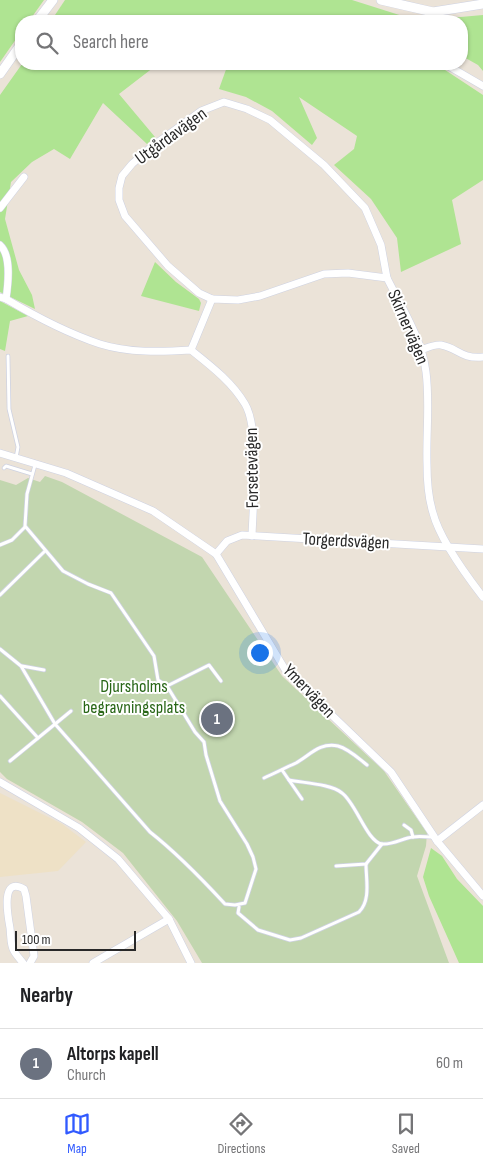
<!DOCTYPE html>
<html lang="en">
<head>
<meta charset="utf-8">
<style>
  :root { --surface:#fff; --page:#f2f2f2; --text:#202124; --muted:#757577; --line:#e0e0e0; --accent:#315aff }
  body { margin:0; font-family:"Sofia Sans Condensed",sans-serif; background:var(--page); color:var(--text) }
  .scale { position:absolute; left:15px; bottom:12px; width:121px; box-sizing:border-box; padding-left:5px; border:2px solid #282828; border-top:0; font-size:14px; line-height:18px; white-space:nowrap; color:#282828; -webkit-text-stroke:4px #fff; paint-order:stroke }
  .you { position:absolute; left:259px; top:652px; width:18px; height:18px; margin:-12px; border:4px solid #fff; border-radius:50%; background:#1a73e8; box-shadow:0 0 0 8px #1a73e833 }
  .badge { display:grid; place-items:center; width:32px; height:32px; border-radius:50%; background:var(--accent); color:#fff; font-size:16px; font-weight:700 }
  .pin { position:absolute; translate:-50% -50%; border:2px solid #fff; box-shadow:0 1px 5px #0006 }
  .list { margin:0; padding:0; list-style:none }
  h2 { display:flex; justify-content:space-between; align-items:center; height:65px; margin:0; padding:0 20px; font-size:21px }
  h2 small { font-size:16px; font-weight:400; color:var(--muted) }
  .list li { display:grid; grid-template-columns:32px 1fr auto; gap:15px; align-items:center; box-sizing:border-box; height:70px; padding:0 20px; border-top:1px solid var(--line) }
  .list b { display:block; font-size:19px; white-space:nowrap }
  .list p { margin:0; font-size:16px; white-space:nowrap; color:var(--muted) }
  .list em { font-size:16px; font-style:normal; color:var(--muted) }
  .icon { flex:none; width:28px; height:28px; fill:none; stroke:currentColor; stroke-width:2; stroke-linecap:round; stroke-linejoin:round }
  .map { position:relative; flex:none; width:483px; height:963px; overflow:hidden }
  .search { position:absolute; background:var(--surface); box-shadow:0 1px 4px #0004; left:15px; right:15px; top:15px; height:55px; display:flex; align-items:center; gap:12px; box-sizing:border-box; padding:0 18px; border-radius:20px; color:var(--muted); font-size:19px }
  .sheet { height:135px; background:var(--surface) }
  nav { display:flex; justify-content:space-around; align-items:center; box-sizing:border-box; height:70px; border-top:1px solid var(--line); background:var(--surface); font-size:14px; color:var(--muted) }
  nav a { display:grid; justify-items:center; gap:2px }
  nav .on { color:var(--accent) }
  .map>svg:first-child { display:block }
</style>
</head>
<body>
<div class="map">
<svg width="483" height="963" viewBox="0 0 483 963">
  <rect width="100%" height="100%" fill="#ebe3d8"/>
  <path fill="#eee1c6" d="M0 793 62 824 86 842 58 871 0 877Z"/>
  <g fill="#afe492">
    <path d="M0 0H44L29 21H21V32L0 62Z"/>
    <path d="M65 0H352L412 19V21H51Z"/>
    <path d="M483 15V71L478 65 462 56V21H436L438 19Z"/>
    <path d="M22 64H158L119 94 155 137 147 144 103 103 70 159 54 149 32 162 11 182 5 219 19 270 32 295 35 309 0 292V95Z"/>
    <path d="M228 64H436L483 95V180L452 200 461 244 401 272 397 238 371 199 334 165 354 149 357 136 299 97 317 138 312 145 272 111 246 97 219 89Z"/>
    <path d="M155 262 176 282 199 299 201 303 199 311 141 296Z"/>
    <path d="M0 301 28 316 10 321 5 351 0 349Z"/>
    <path d="M431 848 442 856 457 879 483 906V963H459L429 896 423 877Z"/>
  </g>
  <path fill="#c2d6af" d="M45 476 62 482 202 557 282 676 384 771 427 833 426 846 417 876 449 963H202L177 921 123 853 82 822 7 779 0 772V480L16 485 28 478 40 482Z"/>
  <g fill="none" stroke-linecap="round" stroke-linejoin="round">
    <defs>
      <g id="service">
        <path d="M8 356 9 409 18 447 16 458"/>
        <path d="M4 468 6 466 32 474"/>
        <path d="M0 545 12 540 25 527"/>
        <path d="M0 595 45 551"/>
        <path d="M0 649 21 666 55 724 150 832C178 854 201 878 225 904L235 905 245 903 256 869 253 857 247 844 220 801 206 755 204 742 195 732 167 686 158 680 154 656 111 593 88 584 63 571 25 526 27 494 35 465"/>
        <path d="M22 666 44 670"/>
        <path d="M167 686 209 665 221 681"/>
        <path d="M0 696 38 738"/>
        <path d="M10 761 71 711"/>
        <path d="M282 770 302 799"/>
        <path d="M264 778C275 773 285 768 296 763 310 755 320 742 338 746 349 749 358 758 367 765"/>
        <path d="M289 780C304 783 331 784 342 793 356 803 367 842 382 844 393 845 403 838 413 837 419 836 426 837 432 837"/>
        <path d="M404 825 411 830 413 837"/>
        <path d="M336 866 366 864 382 844"/>
        <path d="M239 907 238 913 258 930 290 940 301 938 359 912C371 900 366 880 366 864"/>
      </g>
      <g id="minor">
        <path d="M424 21 433 12"/>
        <path d="M445 64 483 86"/>
        <path d="M0 208 24 177"/>
        <path d="M0 245C12 256 8 285 6 299L0 297"/>
        <path d="M6 299C33 315 70 334 100 344 129 353 161 352 191 350 211 366 232 382 245 404 260 429 253 505 252 536"/>
        <path d="M212 299 199 293 168 266 125 216 119 200V188L122 176 132 164 150 148 201 111 224 102 247 109 270 120 324 165 365 208 381 245 387 278"/>
        <path d="M191 350 212 299 238 300 260 296 324 274 348 273 387 278C402 308 422 339 426 372 430 402 426 434 427 464 427 480 428 497 433 513 440 540 466 575 483 597"/>
        <path d="M421 350C427 348 434 344 441 345 458 348 460 359 483 357"/>
        <path d="M0 453 66 473 153 511 216 554 286 671 391 772 437 841 483 896"/>
        <path d="M216 554 227 541 242 535 483 549"/>
        <path d="M0 782 79 828 118 859 169 919 191 963"/>
        <path d="M437 841 483 805"/>
        <path d="M23 963C20 959 16 955 14 951 10 945 11 935 10 928 8 917 0 875 24 889L26 896 34 956 30 963"/>
        <path d="M93 963 169 919"/>
      </g>
      <g id="tertiary">
        <path d="M381 0 433 12 483 4"/>
        <path d="M37 21 53 0"/>
        <path d="M0 74 21 44"/>
      </g>
    </defs>
    <use href="#service" stroke="#ced2e2" stroke-width="4.5"/>
    <use href="#minor" stroke="#ced2e2" stroke-width="8"/>
    <use href="#tertiary" stroke="#ced2e2" stroke-width="10"/>
    <use href="#service" stroke="#fff" stroke-width="3"/>
    <use href="#minor" stroke="#fff" stroke-width="7"/>
    <use href="#tertiary" stroke="#fff" stroke-width="9"/>
  </g>
  <g text-anchor="middle" dominant-baseline="central" stroke-width="4" stroke-linejoin="round" paint-order="stroke">
    <g font-size="18" fill="#282828" stroke="#fff">
      <text transform="translate(171 136) rotate(-36)">Utgårdavägen</text>
      <text transform="translate(408 327) rotate(67)">Skirnervägen</text>
      <text transform="translate(252 468) rotate(-91)">Forsetevägen</text>
      <text transform="translate(346 541) rotate(3)">Torgerdsvägen</text>
      <text transform="translate(309 691) rotate(46)">Ymervägen</text>
    </g>
    <g font-size="18" fill="#286616" stroke="#fff">
      <text x="134" y="686">Djursholms<tspan x="134" dy="21">begravningsplats</tspan></text>
    </g>
  </g>
</svg>
<div class="scale">100 m</div>
<div class="you"></div>
<div class="pin badge" style="left:217px;top:719px;background:#6b7280">1</div>
<div class="search"><svg class="icon" aria-label="search" viewBox="0 0 24 24"><circle cx="10" cy="10" r="6"/><path d="M15 15l6 6"/></svg>Search here</div>
</div>
<section class="sheet">
<h2>Nearby<small></small></h2>
<ul class="list">
<li><span class="badge" style="background:#6b7280">1</span><div><b>Altorps kapell</b><p>Church</p></div><em>60 m</em></li>
</ul>
</section>
<nav>
<a class="on"><svg class="icon" aria-label="map" viewBox="0 0 24 24"><path d="M3 6l6-2 6 2 6-2v14l-6 2-6-2-6 2zM9 4v14M15 6v14"/></svg>Map</a>
<a><svg class="icon" aria-label="directions" viewBox="0 0 24 24"><path d="M12 3l9 9-9 9-9-9zM9 14v-3h6M13 9l2 2-2 2"/></svg>Directions</a>
<a><svg class="icon" aria-label="saved" viewBox="0 0 24 24"><path d="M7 4h10v16l-5-4-5 4z"/></svg>Saved</a>
</nav>
</body>
</html>
